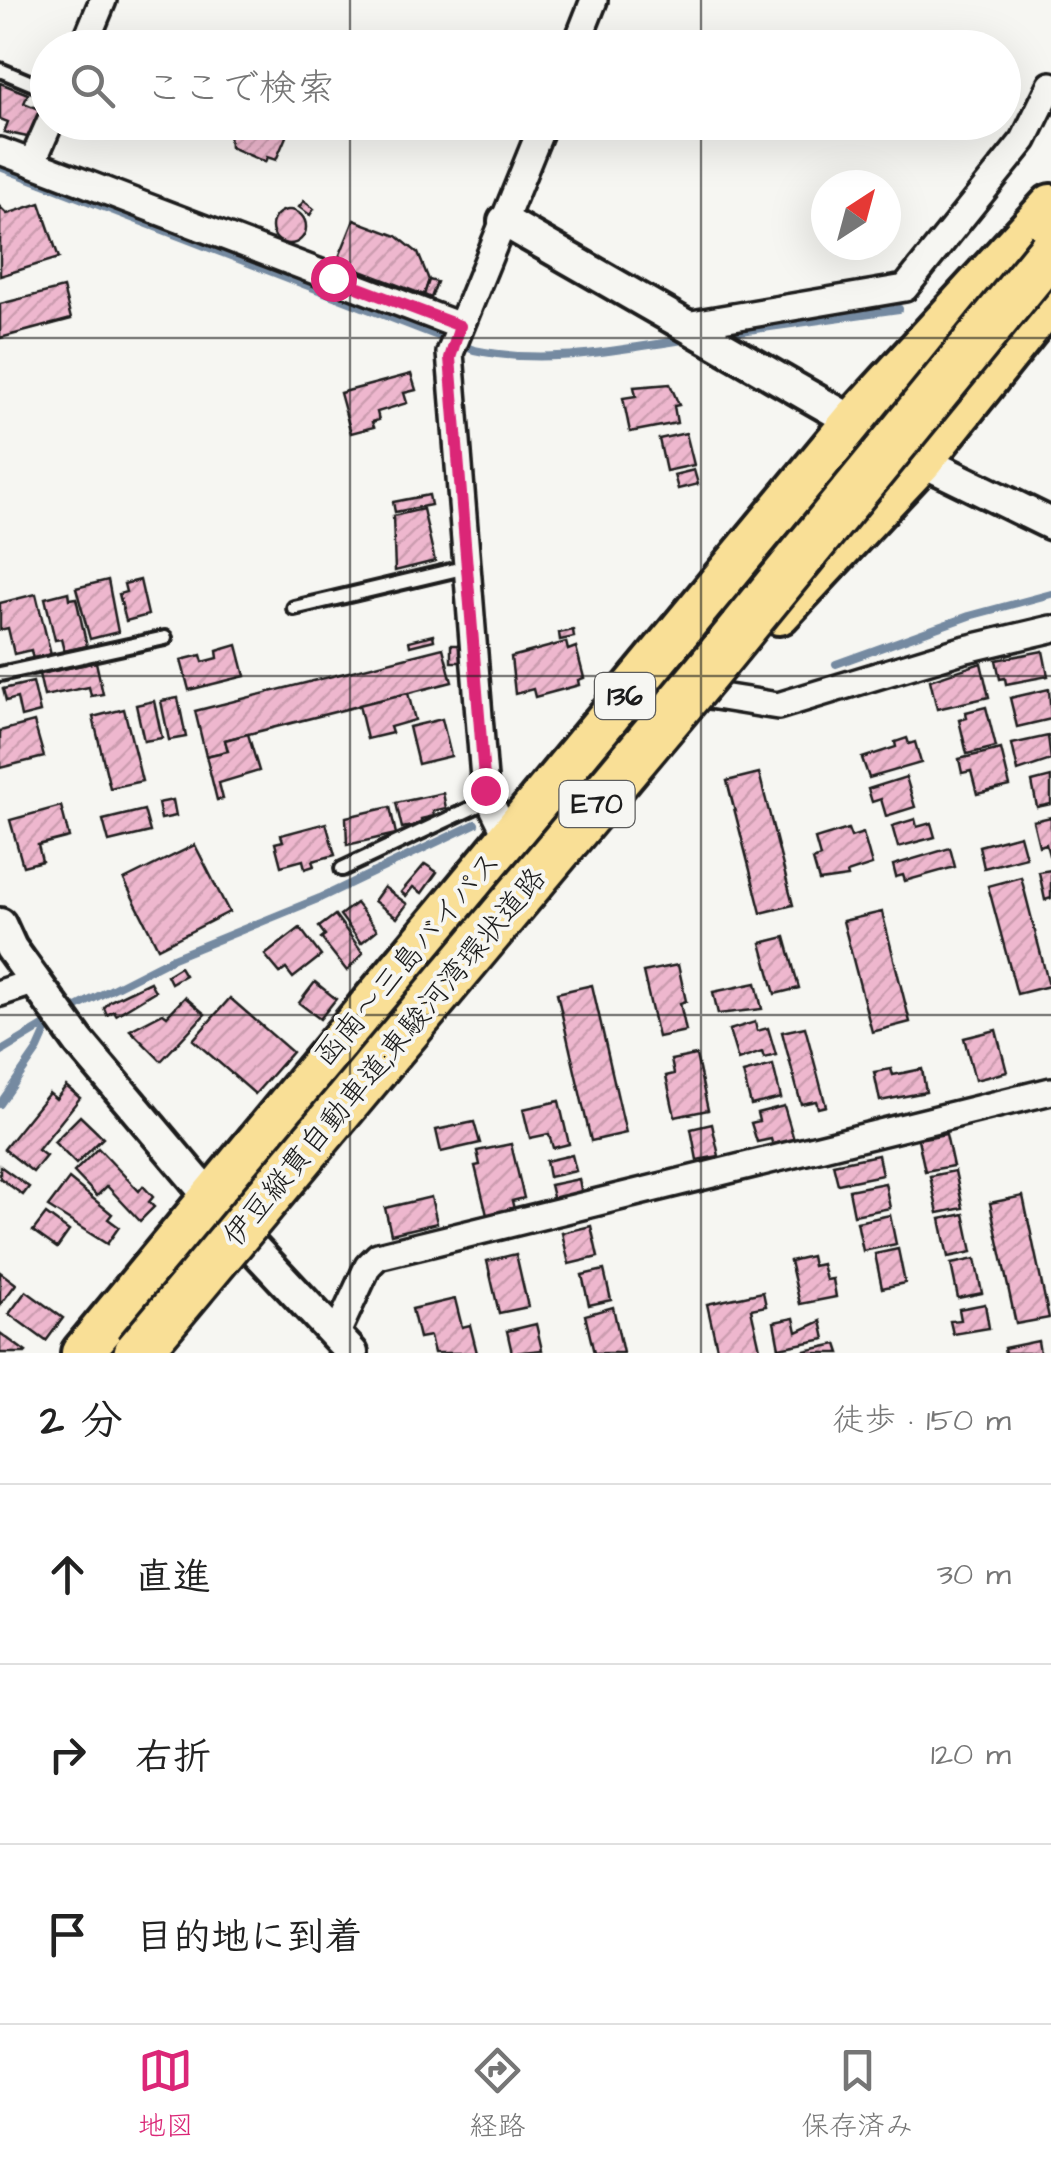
<!DOCTYPE html>
<html lang="ja">
<head>
<meta charset="utf-8">
<style>
  :root { --surface:#fff; --page:#f2f2f2; --text:#222; --muted:#767676; --line:#e0e0e0; --accent:#db2777 }
  body { margin:0; font-family:"Architects Daughter","Klee One",sans-serif; background:var(--page); color:var(--text) }
  .compass { position:absolute; left:811px; top:170px; width:90px; height:90px; border-radius:50%; background:var(--surface); box-shadow:0 10px 40px #0002; rotate:36deg }
  .stop { position:absolute; width:30px; height:30px; margin:-22px; border:8px solid #db2777; border-radius:50%; background:#fff }
  .stop.end { background:#db2777; border-color:#fff; box-shadow:0 2px 10px #0008 }
  .list { margin:0; padding:0; list-style:none }
  h2 { display:flex; justify-content:space-between; align-items:center; height:130px; margin:0; padding:0 40px; font-size:42px }
  h2 small { font-size:32px; font-weight:400; color:var(--muted) }
  .list li { display:grid; grid-template-columns:65px 1fr auto; gap:30px; align-items:center; box-sizing:border-box; height:180px; padding:0 40px; border-top:2px solid var(--line) }
  .list b { display:block; font-size:38px; white-space:nowrap }
  .list em { font-size:32px; font-style:normal; color:var(--muted) }
  .icon { flex:none; width:55px; height:55px; fill:none; stroke:currentColor; stroke-width:2; stroke-linecap:round; stroke-linejoin:round }
  .map { position:relative; flex:none; width:1051px; height:1353px; overflow:hidden }
  .search { position:absolute; background:var(--surface); box-shadow:0 10px 40px #0002; left:30px; right:30px; top:30px; height:110px; display:flex; align-items:center; gap:25px; box-sizing:border-box; padding:0 35px; border-radius:55px; color:var(--muted); font-size:38px }
  .sheet { height:670px; background:var(--surface) }
  nav { display:flex; justify-content:space-around; align-items:center; box-sizing:border-box; height:140px; border-top:2px solid var(--line); background:var(--surface); font-size:28px; color:var(--muted) }
  nav a { display:grid; justify-items:center; gap:5px }
  nav .on { color:var(--accent) }
  .map>svg:first-child { display:block }
</style>
</head>
<body>
<div class="map">
<svg width="1051" height="1353" viewBox="0 0 1051 1353">
  <defs>
    <pattern id="building-hatch" width="6" height="6" patternUnits="userSpaceOnUse" patternTransform="scale(2.5)"><rect width="6" height="6" fill="#eeb7ce"/><path d="M-1 1l2-2M0 6l6-6M5 7l2-2" fill="none" stroke="#cc9db0"/></pattern>
  </defs>
  <rect width="100%" height="100%" fill="#f6f6f2"/>
  <filter id="ink" filterUnits="userSpaceOnUse"><feTurbulence type="fractalNoise" baseFrequency=".01" numOctaves="2"/><feDisplacementMap in="SourceGraphic" scale="20" xChannelSelector="R" yChannelSelector="G"/><feConvolveMatrix kernelMatrix="1 2 1 2 8 2 1 2 1" color-interpolation-filters="sRGB"/></filter>
  <g filter="url(#ink)">
    <g fill="none" stroke-linecap="round" stroke-linejoin="round">
      <g stroke="#758aa1" stroke-width="8">
        <path d="M0 167 474 350C549 366 617 349 691 339"/>
        <path d="M720 334 899 309"/>
        <path d="M836 664 969 616 1051 594"/>
        <path d="M67 1012 173 958 320 898 475 824"/>
        <path d="M0 1052 55 1019"/>
        <path d="M0 1104 38 1049 50 1022"/>
      </g>
    </g>
    <g fill="url(#building-hatch)" stroke="#1c1c1c" stroke-width="2.5">
      <path d="M0 83 28 94 24 103 43 111 32 138 4 132 8 122 0 119Z"/>
      <path d="M203 122H284L291 125 276 160 267 157 265 162 230 147 229 133Z"/>
      <path d="M304 201 314 209 310 215 299 207Z"/>
      <path d="M40 203 59 258 0 276V207L7 214Z"/>
      <circle cx="289" cy="227" r="17"/>
      <path d="M354 220 397 236 418 253 429 280 424 295 337 262Z"/>
      <path d="M429 280 437 282 431 298 424 295Z"/>
      <path d="M63 288 71 319 0 338V304Z"/>
      <path d="M411 374 416 390 404 393 407 403 377 412 379 420 372 422 374 427 351 433 340 393Z"/>
      <path d="M670 384 679 405 674 406 677 423 630 432 623 398 636 396 634 387Z"/>
      <path d="M686 433 694 465 666 471 659 439Z"/>
      <path d="M694 470 698 484 678 489 674 475Z"/>
      <path d="M429 495 431 505 395 512 393 502Z"/>
      <path d="M423 509 435 561 395 571 393 516Z"/>
      <path d="M108 580 118 632 90 639 76 588Z"/>
      <path d="M140 580 148 615 126 621 119 594 126 592 124 584Z"/>
      <path d="M68 592 69 599 76 598 87 646 64 651 61 639 55 640 45 598Z"/>
      <path d="M36 594 51 655 33 660 31 650 14 654 8 628 0 630V603Z"/>
      <path d="M573 630 574 637 560 640 559 633Z"/>
      <path d="M433 635 434 640 410 646 409 641Z"/>
      <path d="M566 642 568 650 576 647 584 678 578 680 579 685 535 697 533 689 515 694 511 657Z"/>
      <path d="M237 645 245 676 189 690 181 660 201 655 203 662 218 658 217 651Z"/>
      <path d="M451 645H461L462 662H451Z"/>
      <path d="M443 648 452 682 225 740 228 751 206 756 195 711Z"/>
      <path d="M1043 651 1048 676 1006 684 1005 678 1000 679 996 660Z"/>
      <path d="M96 662 103 694 91 696 89 687 44 696 39 674Z"/>
      <path d="M981 663 989 697 937 709 930 680Z"/>
      <path d="M33 682 40 712 21 717 17 698 6 701 3 689Z"/>
      <path d="M1049 689 1051 719 1017 727 1010 698Z"/>
      <path d="M408 693 415 720 390 727 392 733 367 739 359 705Z"/>
      <path d="M178 698 186 737 169 740 161 701Z"/>
      <path d="M154 701 162 738 144 741 136 705Z"/>
      <path d="M986 707 996 747 967 754 959 720 967 718 966 712Z"/>
      <path d="M124 709 142 781 110 788 93 717Z"/>
      <path d="M442 719 451 756 418 764 409 727Z"/>
      <path d="M34 722 44 757 0 768V731Z"/>
      <path d="M248 734 259 771 219 783 223 799 217 800 206 756 228 751 225 740Z"/>
      <path d="M1048 736 1051 760 1018 771 1012 744Z"/>
      <path d="M907 738 909 744 915 742 921 763 869 778 862 758 896 747 895 742Z"/>
      <path d="M1001 749 1010 786 977 794 971 771 962 773 959 759Z"/>
      <path d="M759 773 793 905 761 913 727 781Z"/>
      <path d="M906 777 915 807 886 816 881 799 872 802 868 789Z"/>
      <path d="M1051 777V804L1037 807 1032 782Z"/>
      <path d="M443 793 446 808 433 811 434 816 421 819 422 824 402 828 396 803Z"/>
      <path d="M173 800 176 816 161 819 158 803Z"/>
      <path d="M61 806 69 837 38 845 42 861 23 866 10 820Z"/>
      <path d="M390 807 396 834 347 845 346 817Z"/>
      <path d="M144 810 150 832 109 842 103 820Z"/>
      <path d="M1051 817V854L1049 855 1046 844 1039 846 1033 821Z"/>
      <path d="M915 819 917 827 931 823 935 837 898 847 892 826Z"/>
      <path d="M326 823 335 855 312 861 314 866 305 869 303 860 281 866 275 843 283 841 281 835Z"/>
      <path d="M848 829 851 837 863 833 872 865 847 873 848 877 819 881 813 860 820 857 815 839Z"/>
      <path d="M1020 835 1026 857 984 868 979 846Z"/>
      <path d="M195 845 229 912 158 948 124 880Z"/>
      <path d="M950 848 955 867 905 881 903 875 896 877 893 865Z"/>
      <path d="M425 864 437 872 422 893 413 887 406 896 401 892Z"/>
      <path d="M1051 870V898L1045 900 1039 872Z"/>
      <path d="M1021 877 1049 986 1017 994 988 886Z"/>
      <path d="M384 887 407 904 397 918 374 901Z"/>
      <path d="M356 903 377 930 361 943 340 915Z"/>
      <path d="M882 912 910 1022 872 1032 843 921Z"/>
      <path d="M335 915 363 953 347 971 321 938 325 935 319 927Z"/>
      <path d="M300 928 321 956 293 978 286 969 280 973 265 955Z"/>
      <path d="M785 937 799 988 775 994 761 943Z"/>
      <path d="M678 965 686 1001 680 1003 686 1031 658 1037 643 972Z"/>
      <path d="M180 967 185 975 171 983 167 975Z"/>
      <path d="M150 982 155 991 116 1015 114 1011 107 1015 104 1008 110 1001Z"/>
      <path d="M315 982 336 999 320 1019 299 1003Z"/>
      <path d="M756 983 762 1009 718 1014 713 992Z"/>
      <path d="M592 985 626 1133 591 1141 557 993Z"/>
      <path d="M185 997 205 1014 161 1061 130 1030 163 1013 167 1016Z"/>
      <path d="M230 998 292 1052 255 1094 193 1040Z"/>
      <path d="M755 1022 757 1031 768 1028 776 1055 764 1058 762 1052 738 1060 729 1030Z"/>
      <path d="M805 1027 826 1106 818 1108 816 1101 801 1104 782 1032Z"/>
      <path d="M996 1030 1007 1072 975 1080 964 1038Z"/>
      <path d="M696 1055 708 1110 675 1117 666 1076 674 1074 671 1060Z"/>
      <path d="M773 1065 781 1098 751 1105 743 1073Z"/>
      <path d="M891 1069 893 1075 922 1069 926 1092 880 1101 874 1072Z"/>
      <path d="M66 1086 80 1098 38 1150 46 1156 33 1172 4 1149 49 1093 56 1099Z"/>
      <path d="M559 1101 569 1144 553 1148 549 1134 530 1138 523 1109Z"/>
      <path d="M784 1106 794 1140 773 1146 771 1139 757 1142 751 1123 759 1121 757 1113Z"/>
      <path d="M80 1116 103 1138 76 1164 54 1142Z"/>
      <path d="M474 1122 480 1143 441 1152 436 1130Z"/>
      <path d="M712 1124 719 1156 697 1160 691 1129Z"/>
      <path d="M946 1134 953 1166 925 1171 918 1139Z"/>
      <path d="M511 1144 524 1198 512 1201 514 1209 487 1215 475 1166 480 1165 477 1151Z"/>
      <path d="M98 1148 139 1191 143 1186 153 1197 149 1202 154 1207 140 1221 107 1186 97 1196 74 1172Z"/>
      <path d="M572 1155 576 1171 549 1177 546 1161Z"/>
      <path d="M878 1155 882 1175 838 1184 833 1164Z"/>
      <path d="M0 1166 29 1187 23 1195 0 1178Z"/>
      <path d="M955 1171 963 1208 938 1213 930 1176Z"/>
      <path d="M69 1179 112 1214 108 1219 119 1227 107 1244 48 1207Z"/>
      <path d="M579 1179 582 1195 554 1201 550 1185Z"/>
      <path d="M885 1183 890 1208 854 1215 849 1190Z"/>
      <path d="M1023 1196 1049 1318 1016 1324 990 1203Z"/>
      <path d="M431 1197 437 1223 391 1234 385 1208Z"/>
      <path d="M46 1214 69 1231 57 1248 33 1231Z"/>
      <path d="M964 1214 972 1252 948 1257 940 1219Z"/>
      <path d="M890 1215 896 1244 863 1251 857 1222Z"/>
      <path d="M591 1226 598 1257 569 1264 562 1233Z"/>
      <path d="M898 1249 905 1283 882 1288 875 1254Z"/>
      <path d="M516 1254 528 1307 499 1313 487 1261Z"/>
      <path d="M811 1256 813 1266 822 1264 826 1280 833 1279 836 1297 800 1304 790 1261Z"/>
      <path d="M975 1259 982 1293 958 1298 951 1264Z"/>
      <path d="M604 1270 611 1300 589 1305 582 1275Z"/>
      <path d="M0 1272 16 1284 0 1305Z"/>
      <path d="M26 1291 63 1318 46 1341 9 1314Z"/>
      <path d="M763 1292 766 1306 751 1309 761 1353H718L707 1304Z"/>
      <path d="M455 1299 462 1327 470 1325 477 1353H434L430 1336 419 1338 412 1309Z"/>
      <path d="M985 1304 989 1328 953 1334 950 1321 961 1320 959 1309Z"/>
      <path d="M613 1307 623 1353H594L585 1315Z"/>
      <path d="M794 1318 797 1332 821 1321 825 1339 779 1348 774 1322Z"/>
      <path d="M536 1324 542 1350 512 1353 507 1331Z"/>
      <path d="M0 1333 26 1352 25 1353H0Z"/>
      <path d="M1038 1341 1040 1353H1005L1004 1348Z"/>
      <path d="M837 1344 840 1353H804V1351Z"/>
    </g>
    <g fill="none" stroke-linecap="round" stroke-linejoin="round">
      <defs>
        <g id="service">
          <path d="M0 70 48 90"/>
          <path d="M294 608 467 567"/>
          <path d="M0 674 165 638"/>
          <path d="M342 869 489 800"/>
        </g>
        <g id="minor">
          <path d="M83 48 103 0"/>
          <path d="M575 48 594 0"/>
          <path d="M0 151 32 163 50 122"/>
          <path d="M32 163 460 326"/>
          <path d="M686 325 905 288 1024 140 1051 85"/>
          <path d="M703 694 778 706 962 650 1051 629"/>
          <path d="M508 838 485 791 450 353 544 122"/>
          <path d="M0 993 36 981"/>
          <path d="M336 1335 368 1266 378 1256 1051 1091"/>
        </g>
        <g id="tertiary">
          <path d="M504 221 922 461 1051 524"/>
          <path d="M0 924 11 948 79 1042 246 1240 352 1353"/>
        </g>
        <g id="trunk">
          <path d="M779 614 922 461 1051 300"/>
          <path d="M82 1353 854 420 1051 205"/>
        </g>
      </defs>
      <use href="#service" stroke="#1c1c1c" stroke-width="20"/>
      <use href="#minor" stroke="#1c1c1c" stroke-width="32"/>
      <use href="#tertiary" stroke="#1c1c1c" stroke-width="38"/>
      <use href="#trunk" stroke="#1c1c1c" stroke-width="48"/>
      <use href="#service" stroke="#f6f6f2" stroke-width="12"/>
      <use href="#minor" stroke="#f6f6f2" stroke-width="25"/>
      <use href="#tertiary" stroke="#f6f6f2" stroke-width="30"/>
      <use href="#trunk" stroke="#f9df96" stroke-width="40"/>
      <defs>
        <path id="motorway-bridge" d="M137 1353 706 673 1051 251"/>
      </defs>
      <use href="#motorway-bridge" stroke="#1c1c1c" stroke-width="52" stroke-linecap="butt"/>
      <use href="#motorway-bridge" stroke="#f9df96" stroke-width="45"/>
    </g>
  </g>
  <g fill="none" stroke-linecap="round" stroke-linejoin="round" filter="url(#ink)">
    <path stroke="#db2777" stroke-width="12" d="M333 278 460 326 450 358 485 790"/>
  </g>
  <path fill="none" stroke="#1c1c1c" stroke-width="2.5" stroke-opacity="0.55" d="M350 0V48M701 0V48M350 122V1353M701 122V1353M0 338H1051M0 676H1051M0 1015H1051"/>
  <g text-anchor="middle" dominant-baseline="central" stroke-width="8" stroke-linejoin="round" paint-order="stroke">
    <g fill="#f6f6f2" stroke="#5d5d5c" stroke-width="2.5">
      <rect x="595" y="673" width="60" height="46" rx="8"/>
      <rect x="559.5" y="781" width="75" height="46" rx="8"/>
    </g>
    <g font-size="28" font-weight="bold" fill="#1c1c1c">
      <text x="625" y="696">136</text>
      <text x="597" y="804">E70</text>
    </g>
    <g font-size="30" fill="#1c1c1c" stroke="#f6f6f2">
      <text transform="translate(408 959) rotate(-50)">函南～三島バイパス</text>
      <text transform="translate(385 1057) rotate(-50)">伊豆縦貫自動車道;東駿河湾環状道路</text>
    </g>
  </g>
</svg>
<svg class="compass" viewBox="-18 -18 36 36"><path d="M0-13l5 13h-10z" fill="#e53935"/><path d="M0 13l5-13h-10z" fill="#767676"/></svg>
<div class="stop" style="left:333px;top:278px"></div>
<div class="stop end" style="left:485px;top:790px"></div>
<div class="search"><svg class="icon" aria-label="search" viewBox="0 0 24 24"><circle cx="10" cy="10" r="6"/><path d="M15 15l6 6"/></svg>ここで検索</div>
</div>
<section class="sheet">
<h2>2 分<small>徒歩 · 150 m</small></h2>
<ul class="list">
<li><svg class="icon" aria-label="ahead" viewBox="0 0 24 24"><path d="M12 20V5M6 11l6-6 6 6"/></svg><div><b>直進</b></div><em>30 m</em></li>
<li><svg class="icon" aria-label="right" viewBox="0 0 24 24"><path d="M7 20v-9h11M14 6l5 5-5 5"/></svg><div><b>右折</b></div><em>120 m</em></li>
<li><svg class="icon" aria-label="arrive" viewBox="0 0 24 24"><path d="M6 21V4h12l-3 4 3 4H6"/></svg><div><b>目的地に到着</b></div></li>
</ul>
</section>
<nav>
<a class="on"><svg class="icon" aria-label="map" viewBox="0 0 24 24"><path d="M3 6l6-2 6 2 6-2v14l-6 2-6-2-6 2zM9 4v14M15 6v14"/></svg>地図</a>
<a><svg class="icon" aria-label="directions" viewBox="0 0 24 24"><path d="M12 3l9 9-9 9-9-9zM9 14v-3h6M13 9l2 2-2 2"/></svg>経路</a>
<a><svg class="icon" aria-label="saved" viewBox="0 0 24 24"><path d="M7 4h10v16l-5-4-5 4z"/></svg>保存済み</a>
</nav>
</body>
</html>
